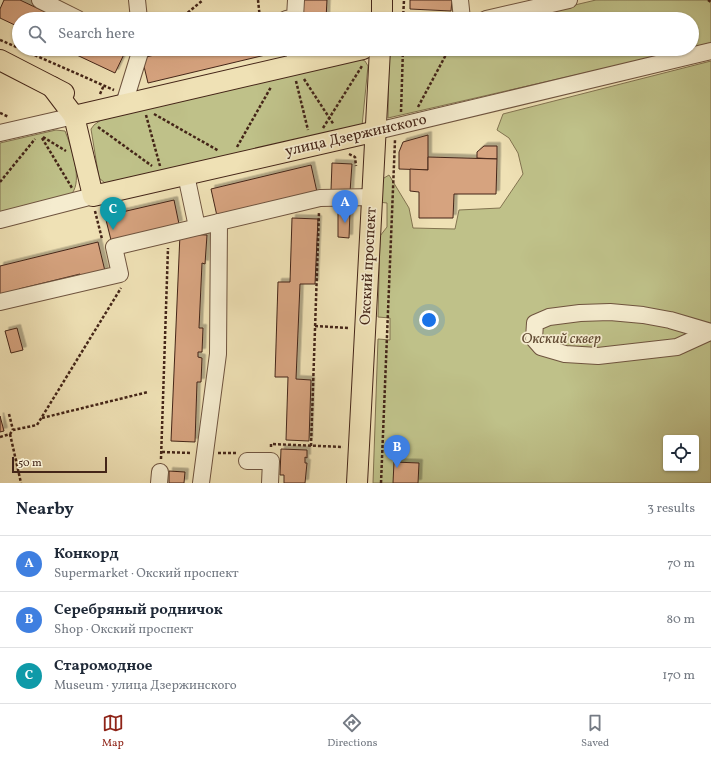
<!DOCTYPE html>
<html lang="en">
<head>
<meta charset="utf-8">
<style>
  :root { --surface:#fff; --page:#f6f6f7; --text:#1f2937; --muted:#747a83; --line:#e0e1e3; --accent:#8f2418 }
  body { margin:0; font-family:Vollkorn,serif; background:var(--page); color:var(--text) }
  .controls { position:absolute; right:12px; bottom:12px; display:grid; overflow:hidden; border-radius:4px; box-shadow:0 1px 3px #0004 }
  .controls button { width:36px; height:36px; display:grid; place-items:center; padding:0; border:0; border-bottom:1px solid var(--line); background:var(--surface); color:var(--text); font:20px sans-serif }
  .scale { position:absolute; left:12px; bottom:10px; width:95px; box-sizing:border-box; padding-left:4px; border:2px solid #442518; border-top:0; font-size:11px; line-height:14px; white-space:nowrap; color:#442518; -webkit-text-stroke:3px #f5eccf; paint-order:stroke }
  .you { position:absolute; left:429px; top:320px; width:14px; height:14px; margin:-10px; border:3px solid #fff; border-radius:50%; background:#1a73e8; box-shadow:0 0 0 6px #1a73e833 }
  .badge { display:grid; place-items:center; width:26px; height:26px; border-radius:50%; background:var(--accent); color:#fff; font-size:13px; font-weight:700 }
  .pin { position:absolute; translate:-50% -33px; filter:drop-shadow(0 1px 2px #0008) }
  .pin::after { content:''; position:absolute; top:21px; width:14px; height:12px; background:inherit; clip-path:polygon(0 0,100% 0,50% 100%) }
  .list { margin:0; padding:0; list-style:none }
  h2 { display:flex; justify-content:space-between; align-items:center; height:52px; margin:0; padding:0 16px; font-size:17px }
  h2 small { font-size:13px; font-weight:400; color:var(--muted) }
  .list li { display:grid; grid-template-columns:26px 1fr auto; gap:12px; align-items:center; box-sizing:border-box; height:56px; padding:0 16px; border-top:1px solid var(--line) }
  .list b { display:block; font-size:15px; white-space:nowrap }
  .list p { margin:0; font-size:13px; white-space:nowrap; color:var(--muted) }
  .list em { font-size:13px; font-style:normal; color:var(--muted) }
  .icon { flex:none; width:22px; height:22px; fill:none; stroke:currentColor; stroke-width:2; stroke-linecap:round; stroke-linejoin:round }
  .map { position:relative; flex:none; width:711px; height:483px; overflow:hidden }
  .search { position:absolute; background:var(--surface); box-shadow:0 1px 3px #0004; left:12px; right:12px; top:12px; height:44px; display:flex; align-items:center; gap:10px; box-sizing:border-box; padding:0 14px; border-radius:22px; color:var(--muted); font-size:15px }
  .sheet { height:220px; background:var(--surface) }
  nav { display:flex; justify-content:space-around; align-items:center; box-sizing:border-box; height:56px; border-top:1px solid var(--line); background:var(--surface); font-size:11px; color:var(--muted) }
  nav a { display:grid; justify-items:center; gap:2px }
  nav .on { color:var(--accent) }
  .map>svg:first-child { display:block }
</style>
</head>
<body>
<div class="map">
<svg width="711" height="483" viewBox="0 0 711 483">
  <defs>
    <filter id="shadow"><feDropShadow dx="3.5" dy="-3.5" stdDeviation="0" flood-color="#0004"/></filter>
  </defs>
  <rect width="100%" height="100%" fill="#efe1b5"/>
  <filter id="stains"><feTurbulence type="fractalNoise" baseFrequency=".005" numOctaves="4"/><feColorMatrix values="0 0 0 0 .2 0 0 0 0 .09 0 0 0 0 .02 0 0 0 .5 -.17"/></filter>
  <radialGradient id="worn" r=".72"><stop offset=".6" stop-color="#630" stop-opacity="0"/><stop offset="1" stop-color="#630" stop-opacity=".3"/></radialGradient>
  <g fill="#bfc189" stroke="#827350" fill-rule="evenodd">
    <path d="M596 0H711V44L692 48V19H515Z"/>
    <path d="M396 49H689L388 118 389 53Z"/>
    <path d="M358 58 365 61 368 66 362 126 105 183 99 178 91 129 94 125 101 120Z"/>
    <path d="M711 61V483H373L378 339 390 340V318L378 317 380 236 387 227V203L378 202 379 181 389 175 409 208 413 228 455 229 459 210 500 208 523 174 518 153 509 138 497 130 503 114ZM666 438H696V468H666Z"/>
    <path d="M56 130 65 131C71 146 81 176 74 190 73 193 70 195 68 198L0 212V143Z"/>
  </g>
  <g fill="#d6a37f" stroke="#442518" filter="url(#shadow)">
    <path d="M4 0H20L60 19H19V27L0 18V9Z"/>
    <path d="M301 0H327L326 19H300Z"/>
    <path d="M410 0H452L451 11 410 9Z"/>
    <path d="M64 49H123L126 50 115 73Z"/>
    <path d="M179 49H278V52L148 83 142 58Z"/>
    <path d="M428 135V170L399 169V152L403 142Z"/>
    <path d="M484 146H497V159L477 158V152Z"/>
    <path d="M428 157 497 159 496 194H454L453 218H419V192L410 191V169L428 170Z"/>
    <path d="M332 163 352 164 350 192 331 190Z"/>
    <path d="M311 165 317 192 217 216 211 189Z"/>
    <path d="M174 200 179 224 111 240 105 216Z"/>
    <path d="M338 211H350L349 238 338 237Z"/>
    <path d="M292 218 318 219 315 284H300L296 379 311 380 309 441 286 440 288 377H275L278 282H290Z"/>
    <path d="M180 234 207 235 205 264 202 263 199 328H203L202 352H198V357L202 358 201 382H197L195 442 171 441Z"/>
    <path d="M98 242 105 271 80 278V274L19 289 20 293 0 298V266Z"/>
    <path d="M17 328 23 350 11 353 5 331Z"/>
    <path d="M0 416 4 431 0 432Z"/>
    <path d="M281 449 307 450V458L305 457V463H307L305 483H284V475H280Z"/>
    <path d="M394 462 419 463 418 483H393Z"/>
    <path d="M169 471 185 472 184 483H169Z"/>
  </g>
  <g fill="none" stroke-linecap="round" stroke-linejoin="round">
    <defs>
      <g id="minor">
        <path d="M40 0 78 19"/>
        <path d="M137 0 139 19"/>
        <path d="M460 0 462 19"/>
        <path d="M286 19 295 17 296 0"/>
        <path d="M486 19 569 0"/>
        <path d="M295 49V58L297 64"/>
        <path d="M124 104 141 49"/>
        <path d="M377 131 711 51"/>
        <path d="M0 133 74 116"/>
        <path d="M186 175 197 227"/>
        <path d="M0 220 93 196"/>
        <path d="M0 302 120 274 114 247 320 198 373 197"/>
        <path d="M710 332 677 347 598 356 565 354 541 347 534 339 535 323 549 317 580 313 610 312 643 315 670 320 711 332"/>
        <path d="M247 461H271L270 483"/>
        <path d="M159 483 160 472"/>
        <path d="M201 483 218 354 219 222"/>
      </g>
      <g id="major">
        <path d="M382 19V0"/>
        <path d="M0 60 64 93"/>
        <path d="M52 87 74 116 93 196 377 131"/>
        <path d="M74 116 363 49"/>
        <path d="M357 483 380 49"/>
      </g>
    </defs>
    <use href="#minor" stroke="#6f543f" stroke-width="18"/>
    <use href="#major" stroke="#442518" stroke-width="22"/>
    <g stroke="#442518" stroke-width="2.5" stroke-dasharray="3 2" stroke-linecap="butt">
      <path d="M258 0 260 19"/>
      <path d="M708 0 711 2"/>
      <path d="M180 19 203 0"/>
      <path d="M403 19 404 0"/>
      <path d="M433 19 448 16"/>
      <path d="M0 40 19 48"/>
      <path d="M21 49 114 90"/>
      <path d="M304 79 334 125"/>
      <path d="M296 81 308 130"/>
      <path d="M100 94 104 85"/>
      <path d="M418 107 449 49"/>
      <path d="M401 112 403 49"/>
      <path d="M0 113 9 117"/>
      <path d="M154 114 219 151"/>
      <path d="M146 115 160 166"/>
      <path d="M98 127 152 166"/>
      <path d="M323 128 362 66"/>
      <path d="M43 137 66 151"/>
      <path d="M42 138 72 188"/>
      <path d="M237 147 271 87"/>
      <path d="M349 154 355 157 356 166"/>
      <path d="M0 182 35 139"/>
      <path d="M95 211 102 239"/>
      <path d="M315 326 349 328"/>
      <path d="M9 414 13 430"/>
      <path d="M42 418 148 392"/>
      <path d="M10 434 21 483"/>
      <path d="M0 437 10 434 13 430 37 425 121 288"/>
      <path d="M311 446 319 212"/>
      <path d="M271 447V444L343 447"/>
      <path d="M162 452 191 453"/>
      <path d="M218 453H237"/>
      <path d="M161 459 168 248"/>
      <path d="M381 483 395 140"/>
    </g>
    <use href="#minor" stroke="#f5eccf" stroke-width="16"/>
    <use href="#major" stroke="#efe1b5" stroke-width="20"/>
  </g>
  <g text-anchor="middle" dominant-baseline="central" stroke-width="3.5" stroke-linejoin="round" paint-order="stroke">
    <g font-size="15" fill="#442518" stroke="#f5eccf">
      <text transform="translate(356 136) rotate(-13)">улица Дзержинского</text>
      <text transform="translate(369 266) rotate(-87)">Окский проспект</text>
    </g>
    <g font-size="15" font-style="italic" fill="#634c34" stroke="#f5eccf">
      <text x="561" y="339">Окский сквер</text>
    </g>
  </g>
  <rect width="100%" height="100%" filter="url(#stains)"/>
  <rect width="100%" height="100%" fill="url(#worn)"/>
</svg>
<div class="controls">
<button><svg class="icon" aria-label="locate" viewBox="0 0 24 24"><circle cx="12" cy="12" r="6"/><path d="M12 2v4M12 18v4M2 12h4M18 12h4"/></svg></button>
</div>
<div class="scale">50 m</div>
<div class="you"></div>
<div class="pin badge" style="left:345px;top:223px;background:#3f7fe0">A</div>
<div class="pin badge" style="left:397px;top:468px;background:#3f7fe0">B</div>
<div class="pin badge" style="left:113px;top:230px;background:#0f9aa8">C</div>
<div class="search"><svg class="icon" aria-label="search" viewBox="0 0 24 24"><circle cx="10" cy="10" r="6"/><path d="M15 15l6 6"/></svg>Search here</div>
</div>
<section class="sheet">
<h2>Nearby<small>3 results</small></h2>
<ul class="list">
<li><span class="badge" style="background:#3f7fe0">A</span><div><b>Конкорд</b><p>Supermarket · Окский проспект</p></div><em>70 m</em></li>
<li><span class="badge" style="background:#3f7fe0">B</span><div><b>Серебряный родничок</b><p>Shop · Окский проспект</p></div><em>80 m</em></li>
<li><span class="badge" style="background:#0f9aa8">C</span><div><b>Старомодное</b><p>Museum · улица Дзержинского</p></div><em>170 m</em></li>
</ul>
</section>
<nav>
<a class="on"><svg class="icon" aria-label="map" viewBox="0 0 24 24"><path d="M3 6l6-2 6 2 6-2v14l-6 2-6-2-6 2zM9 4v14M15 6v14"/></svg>Map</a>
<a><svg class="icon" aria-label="directions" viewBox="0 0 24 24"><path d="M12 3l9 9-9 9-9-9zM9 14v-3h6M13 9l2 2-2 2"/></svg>Directions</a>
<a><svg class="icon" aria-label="saved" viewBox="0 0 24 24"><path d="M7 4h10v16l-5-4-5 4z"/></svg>Saved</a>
</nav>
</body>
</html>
